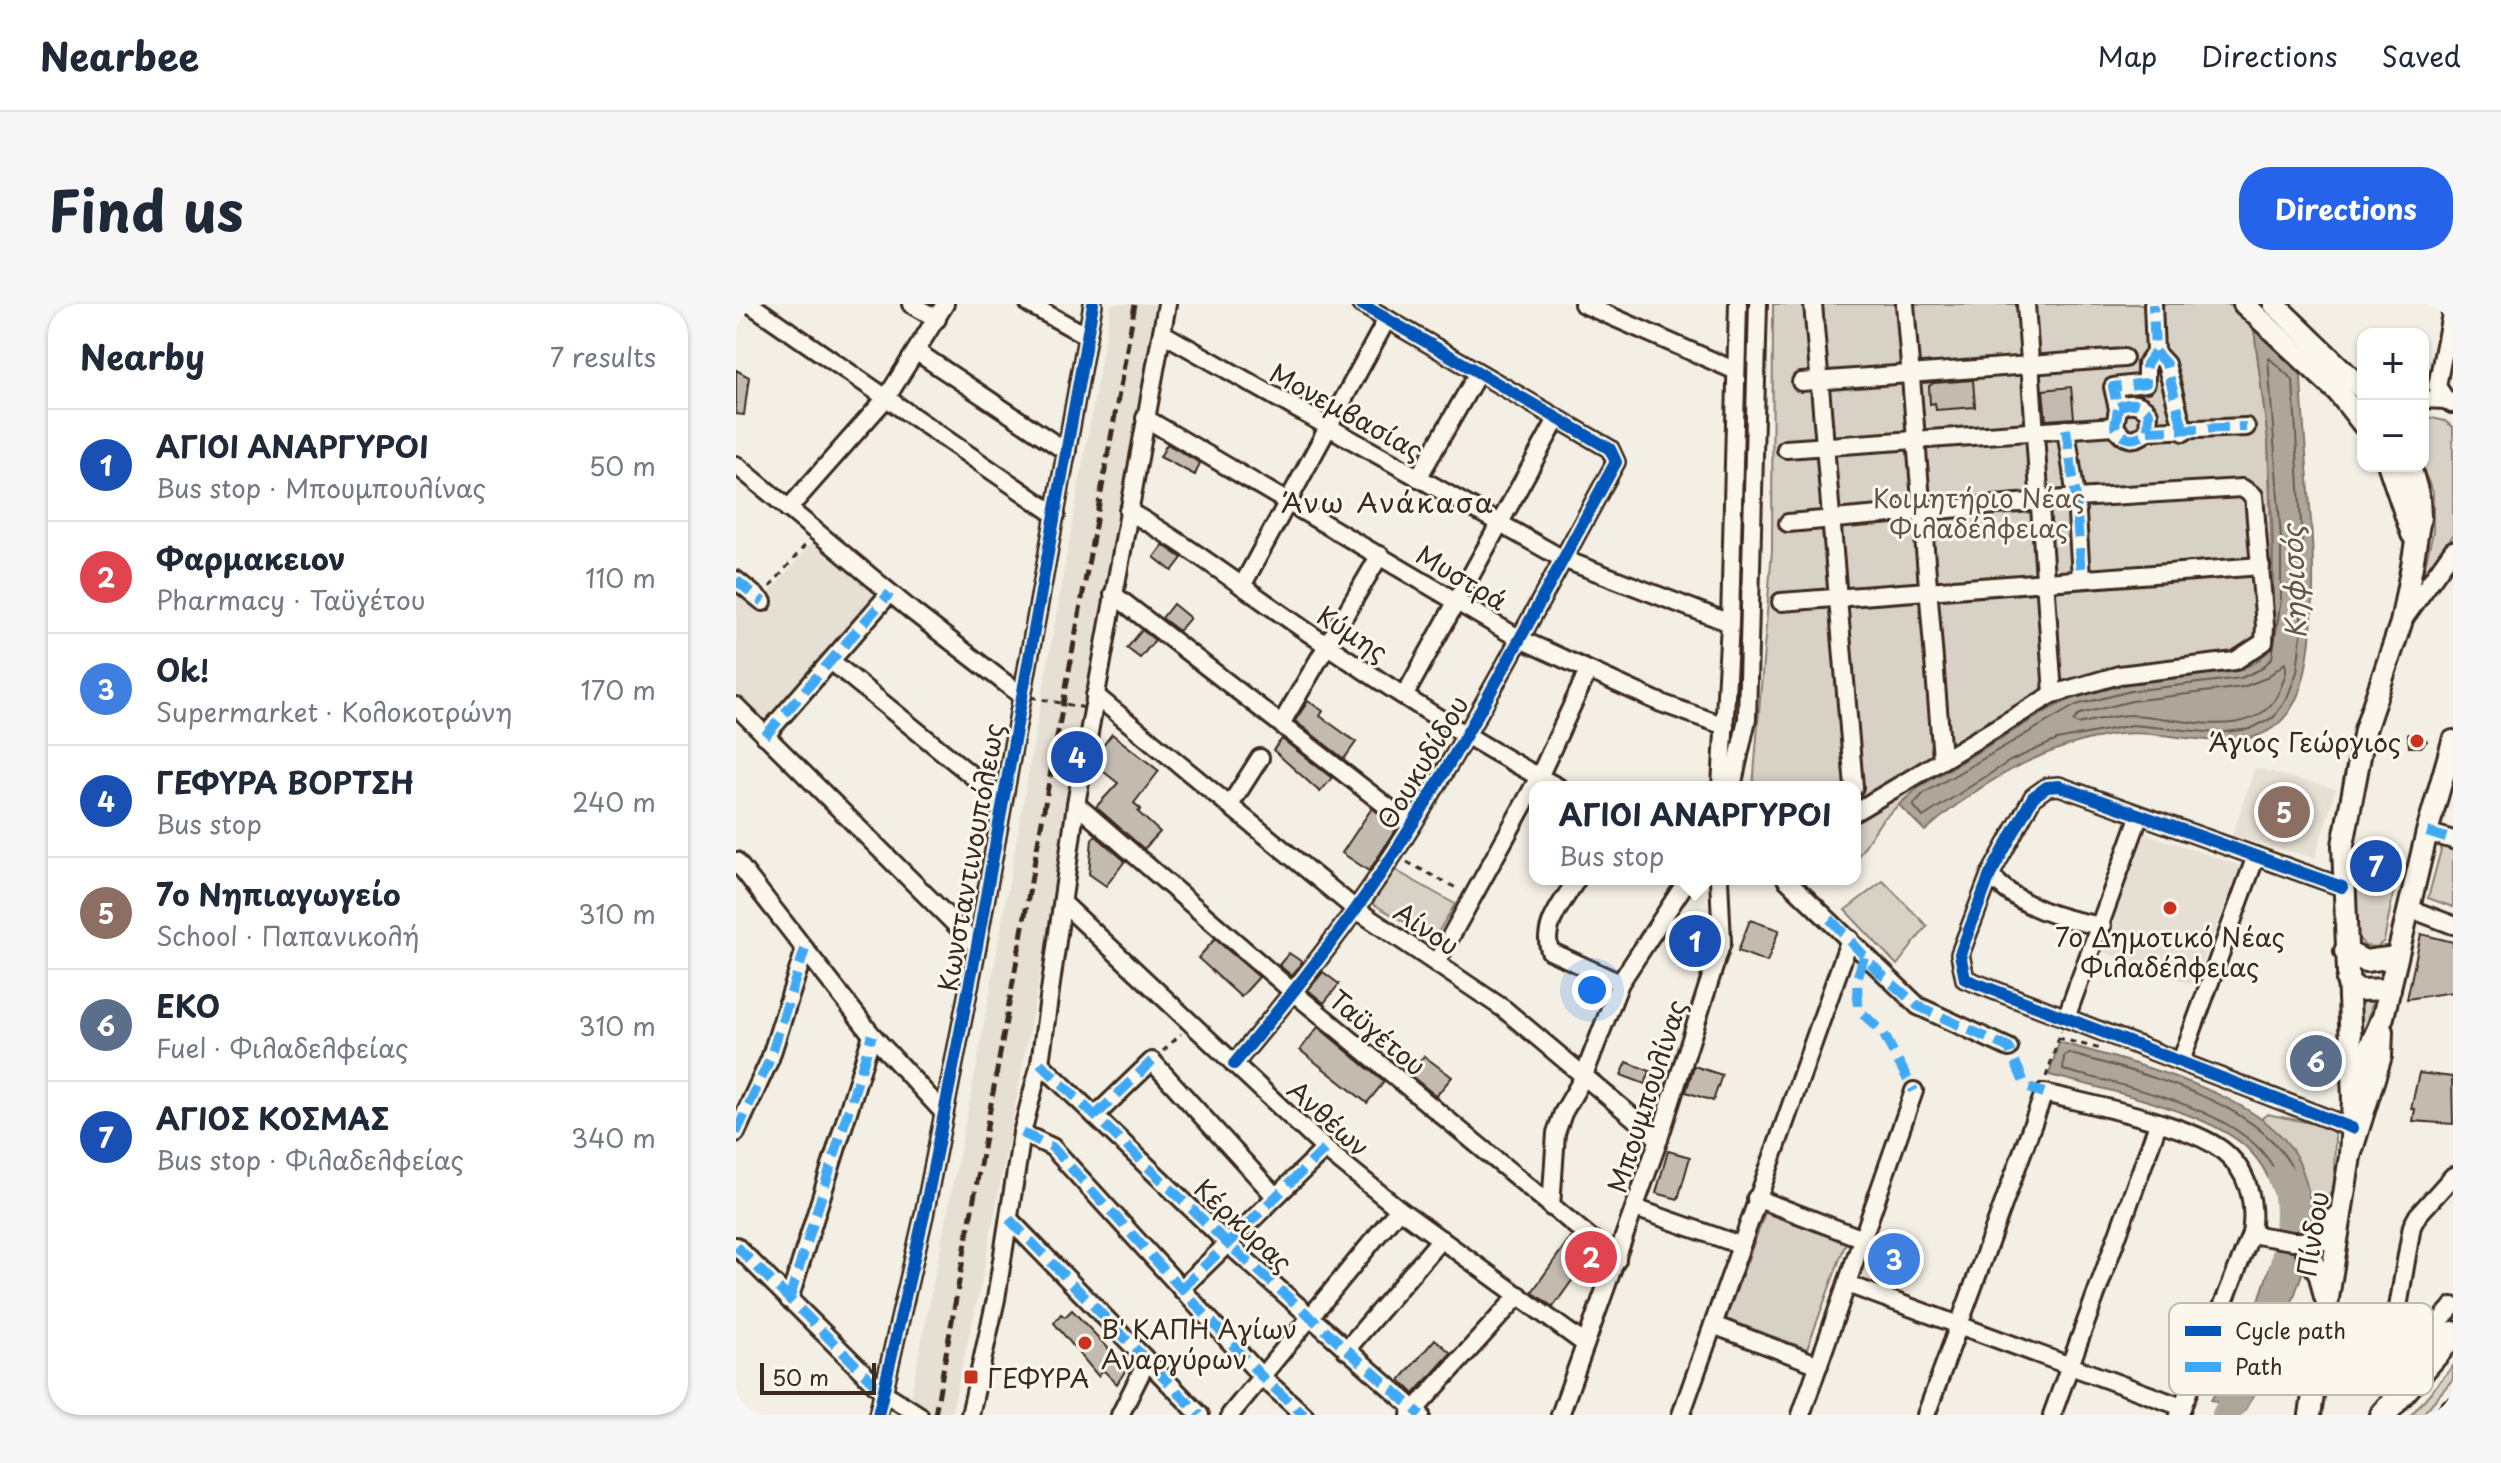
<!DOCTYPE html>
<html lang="en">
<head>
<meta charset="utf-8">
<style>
  :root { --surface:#fff; --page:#f6f6f7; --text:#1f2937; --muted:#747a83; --line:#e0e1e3; --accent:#2563eb }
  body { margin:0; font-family:"Playpen Sans",sans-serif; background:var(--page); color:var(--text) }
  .controls { position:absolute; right:24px; top:24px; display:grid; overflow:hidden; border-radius:16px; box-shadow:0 2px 6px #0004 }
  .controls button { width:72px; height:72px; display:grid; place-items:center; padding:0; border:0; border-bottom:2px solid var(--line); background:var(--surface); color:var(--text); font:40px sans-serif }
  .scale { position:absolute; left:24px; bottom:20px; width:116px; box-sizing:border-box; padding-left:8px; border:4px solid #3b2a1e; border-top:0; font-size:22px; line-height:28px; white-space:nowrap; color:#3b2a1e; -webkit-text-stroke:6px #fbf7ec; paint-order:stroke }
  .you { position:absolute; left:856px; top:686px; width:28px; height:28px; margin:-20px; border:6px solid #fff; border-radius:50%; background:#1a73e8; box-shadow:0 0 0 12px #1a73e833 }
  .badge { display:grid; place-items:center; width:52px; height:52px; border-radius:50%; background:var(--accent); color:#fff; font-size:26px; font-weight:700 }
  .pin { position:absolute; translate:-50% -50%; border:4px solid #fff; box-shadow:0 2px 8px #0006 }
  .popup { position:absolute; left:793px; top:477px; width:332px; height:104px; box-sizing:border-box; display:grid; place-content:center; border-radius:16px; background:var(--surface); filter:drop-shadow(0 2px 6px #0005); font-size:26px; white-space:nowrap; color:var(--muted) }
  .popup b { font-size:30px; color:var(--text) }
  .popup::after { content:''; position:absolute; left:50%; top:100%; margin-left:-16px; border:16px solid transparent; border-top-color:var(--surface) }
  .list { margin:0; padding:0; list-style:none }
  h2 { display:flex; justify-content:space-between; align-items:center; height:104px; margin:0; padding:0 32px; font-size:34px }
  h2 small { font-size:26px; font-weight:400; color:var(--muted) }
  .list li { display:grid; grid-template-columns:52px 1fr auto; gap:24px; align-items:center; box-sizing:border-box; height:112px; padding:0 32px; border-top:2px solid var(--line) }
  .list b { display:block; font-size:30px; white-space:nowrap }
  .list p { margin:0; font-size:26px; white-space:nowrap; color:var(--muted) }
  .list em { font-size:26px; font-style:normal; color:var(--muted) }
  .map { position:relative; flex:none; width:1717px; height:1111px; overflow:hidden; border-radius:32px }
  header { display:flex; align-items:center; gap:48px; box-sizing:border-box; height:112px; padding:0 40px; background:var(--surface); border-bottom:2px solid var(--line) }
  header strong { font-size:38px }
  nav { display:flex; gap:44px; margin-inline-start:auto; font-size:28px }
  .intro { display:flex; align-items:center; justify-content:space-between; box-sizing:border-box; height:192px; padding:0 48px }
  h1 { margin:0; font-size:56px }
  .button { padding:20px 36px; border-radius:32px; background:var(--accent); color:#fff; font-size:28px; font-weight:700 }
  main { display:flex; gap:48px; padding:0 48px }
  aside { flex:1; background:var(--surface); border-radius:32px; box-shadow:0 2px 6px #0004 }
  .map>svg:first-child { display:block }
</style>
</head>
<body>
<header>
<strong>Nearbee</strong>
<nav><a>Map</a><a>Directions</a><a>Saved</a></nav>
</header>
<div class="intro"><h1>Find us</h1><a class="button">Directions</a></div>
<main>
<aside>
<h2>Nearby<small>7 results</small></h2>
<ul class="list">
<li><span class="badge" style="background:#1a4fb4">1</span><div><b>ΑΓΙΟΙ ΑΝΑΡΓΥΡΟΙ</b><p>Bus stop · Μπουμπουλίνας</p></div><em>50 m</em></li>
<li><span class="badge" style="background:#e0444e">2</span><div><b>Φαρμακειον</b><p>Pharmacy · Ταϋγέτου</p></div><em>110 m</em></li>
<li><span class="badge" style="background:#3f7fe0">3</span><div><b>Ok!</b><p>Supermarket · Κολοκοτρώνη</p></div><em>170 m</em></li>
<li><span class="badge" style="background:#1a4fb4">4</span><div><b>ΓΕΦΥΡΑ ΒΟΡΤΣΗ</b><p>Bus stop</p></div><em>240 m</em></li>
<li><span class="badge" style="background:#8d6e63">5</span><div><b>7ο Νηπιαγωγείο</b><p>School · Παπανικολή</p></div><em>310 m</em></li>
<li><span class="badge" style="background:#5c6f8a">6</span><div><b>EKO</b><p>Fuel · Φιλαδελφείας</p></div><em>310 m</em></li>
<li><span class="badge" style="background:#1a4fb4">7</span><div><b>ΑΓΙΟΣ ΚΟΣΜΑΣ</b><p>Bus stop · Φιλαδελφείας</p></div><em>340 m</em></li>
</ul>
</aside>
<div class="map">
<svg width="1717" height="1111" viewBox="0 0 1717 1111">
  <rect width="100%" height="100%" fill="#f3efe4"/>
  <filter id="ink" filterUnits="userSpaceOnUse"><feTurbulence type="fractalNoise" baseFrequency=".0125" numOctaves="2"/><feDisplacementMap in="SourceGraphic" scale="16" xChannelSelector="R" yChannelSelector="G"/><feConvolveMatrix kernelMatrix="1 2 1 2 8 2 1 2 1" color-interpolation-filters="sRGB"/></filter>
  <g filter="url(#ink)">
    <g fill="#e5dfd4">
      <path d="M375 0H420L326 555 245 980 215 1111H171L241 760Z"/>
      <path d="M76 238 140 291 28 419 0 390V286L21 304Z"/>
      <path d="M1519 464 1600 485 1579 554 1496 532Z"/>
      <path d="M1408 529 1505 562 1457 681 1362 646Z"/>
    </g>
    <g fill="#d8d1c6" stroke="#8a7e72" stroke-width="2">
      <path d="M1037 0H1492L1518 25 1532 137 1537 294 1530 349 1521 358 1503 366 1394 379 1338 394 1316 404 1183 483 1146 516 1119 557V483H1017L1036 246Z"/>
      <path d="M1687 112 1709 117 1717 123V231L1693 268 1688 266 1697 228V188L1685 162Z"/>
      <path d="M1706 542 1717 546V603L1692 594Z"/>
      <path d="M652 562 719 600 698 635 632 597Z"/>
      <path d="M1619 575 1658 586 1648 637 1641 643 1629 642 1620 631Z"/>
      <path d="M1147 577 1191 622 1161 661 1109 606Z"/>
      <path d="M1620 695 1637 696 1625 744Z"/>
      <path d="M1531 810 1593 823 1599 831 1598 880 1585 912 1577 915 1572 887 1524 816Z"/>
      <path d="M1029 909 1110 938 1071 1045 990 1015Z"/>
      <path d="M1717 1062V1075L1686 1111H1675Z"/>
    </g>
    <g fill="#afa69a" stroke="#817468" stroke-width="2">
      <path d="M1518 25 1565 71C1568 166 1588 275 1569 368 1545 479 1444 419 1375 431 1304 443 1243 479 1189 527L1163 501 1183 483 1316 404 1338 394 1394 379 1503 366 1521 358 1530 349 1537 294V235L1532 137Z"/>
      <path d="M1323 738C1388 757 1515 786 1555 844 1569 865 1575 894 1577 920L1543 906C1537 882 1529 860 1509 842 1470 807 1365 784 1313 771Z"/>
      <path d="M1535 959 1567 967 1533 1063 1507 1109 1475 1096C1504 1052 1520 1009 1535 959Z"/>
    </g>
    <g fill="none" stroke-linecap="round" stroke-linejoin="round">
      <g stroke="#695c50" stroke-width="2">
        <path d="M1532 53 1557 76 1566 239 1565 332 1561 368 1551 394 1538 413 1514 425 1481 429 1396 421 1321 436 1274 457 1187 513 1177 501 1188 489 1340 401 1395 387 1505 374 1525 365 1536 354 1545 295V235Z"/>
        <path d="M1549 359C1552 367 1548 374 1545 383 1524 442 1443 413 1397 411 1379 411 1360 416 1342 420L1337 417 1344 410 1396 397 1507 383 1530 374Z"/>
        <path d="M1332 749C1407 771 1565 803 1565 903L1550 900C1545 884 1542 868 1532 855 1493 802 1388 782 1327 766L1328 752Z"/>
        <path d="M1543 970 1555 973 1554 983 1526 1059 1505 1096 1500 1097 1489 1089 1506 1063Z"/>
      </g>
      <g stroke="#afa69a" stroke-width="28">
        <path d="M1539 1000C1548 975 1561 896 1546 873"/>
        <path d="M1490 1111 1511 1073"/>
      </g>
    </g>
    <g fill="#c3bbb0" stroke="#3b2a1e" stroke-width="2">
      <path d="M0 66 13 73 8 111 0 110Z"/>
      <path d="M1237 76 1239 103 1200 106 1199 99 1194 100 1193 82 1198 79Z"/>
      <path d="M1335 83 1338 114 1310 116 1307 86Z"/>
      <path d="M431 140 464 159 459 171 424 153Z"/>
      <path d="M427 241 446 254 436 267 418 253Z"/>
      <path d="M437 300 454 314 443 327 426 314Z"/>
      <path d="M406 326 419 336 404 354 391 344Z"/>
      <path d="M572 397 587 407 584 412 620 438 608 455 559 417Z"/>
      <path d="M376 430 423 467 398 499 405 505 402 508 424 528 408 545 360 503 382 479 358 460 360 451Z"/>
      <path d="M1672 430H1685L1691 437 1685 443H1673Z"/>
      <path d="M546 435 596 474 584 488 537 446Z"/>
      <path d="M636 504 661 524 633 567 606 549Z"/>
      <path d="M360 532 389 557 370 582 353 570 356 535Z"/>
      <path d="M1014 616 1043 626 1031 658 1002 647Z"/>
      <path d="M1685 630 1717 638V688L1671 695Z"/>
      <path d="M479 635 523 673 505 693 462 654Z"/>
      <path d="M553 649 566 658 556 672 543 661Z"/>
      <path d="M587 668 603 680 588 699 572 686Z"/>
      <path d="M582 723 648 778 631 799 564 746Z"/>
      <path d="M1565 743 1600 753 1595 770 1560 760Z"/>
      <path d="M688 752 716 773 700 792 673 770Z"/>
      <path d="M891 758 914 767 909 780 885 771Z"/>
      <path d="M958 762 986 771 977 797 950 788Z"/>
      <path d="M1683 769 1716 773 1717 820 1677 817 1679 805H1675Z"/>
      <path d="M932 847 954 853 942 895 920 889Z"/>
      <path d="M834 934 862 955 848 976 840 971 817 1003 796 988Z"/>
      <path d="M336 1006 391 1064 381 1080 367 1066 362 1072 318 1019 325 1010 329 1013Z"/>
      <path d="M699 1035 715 1049 678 1090 664 1076Z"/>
    </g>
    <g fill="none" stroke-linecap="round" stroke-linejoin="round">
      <defs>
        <g id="minor">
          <path d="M14 0 320 211"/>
          <path d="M175 0 201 15"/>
          <path d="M293 0 351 32"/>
          <path d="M847 0 1000 67"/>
          <path d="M1077 0 1118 483"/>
          <path d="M1169 0 1206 454"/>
          <path d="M1290 0 1317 390"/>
          <path d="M426 29 827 255 994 319"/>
          <path d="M181 48 331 148"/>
          <path d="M1419 48 1430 60 1448 128"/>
          <path d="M1065 78 1388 54"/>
          <path d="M1687 95 1710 96 1716 100"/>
          <path d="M1710 96 1701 82 1717 0"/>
          <path d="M1382 103C1395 98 1404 98 1413 109L1412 127C1399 138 1388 137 1379 122L1382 105 1377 83 1410 79V60L1419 48 1417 0"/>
          <path d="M409 114 784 335 925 399 989 422"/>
          <path d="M1330 125 1340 194 1345 274"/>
          <path d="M1412 127 1510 123"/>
          <path d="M1050 145 1379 122"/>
          <path d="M0 161 176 307 286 392"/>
          <path d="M682 174 742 69"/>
          <path d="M52 205 151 93 209 0"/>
          <path d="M392 207C461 246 523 296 589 340 664 391 742 441 822 483"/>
          <path d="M1052 219 1340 194 1506 184 1518 192 1529 322 1528 338 1499 357 1383 371 1317 390 1119 508"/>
          <path d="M0 276 27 298"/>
          <path d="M506 282 651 15"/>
          <path d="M377 290 675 521"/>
          <path d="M1045 298 1525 262"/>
          <path d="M1667 316 1717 246"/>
          <path d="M95 357 266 496"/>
          <path d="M359 391 618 604 768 705 923 835"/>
          <path d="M669 391 821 115"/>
          <path d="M0 402 241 642"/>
          <path d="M545 420 644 251"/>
          <path d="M29 432 154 289"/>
          <path d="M985 483 994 319 1002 0"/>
          <path d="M996 483 1011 415 1022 0"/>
          <path d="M340 500 557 688 881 956"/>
          <path d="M494 501 524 454"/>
          <path d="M1691 528 1717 536"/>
          <path d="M0 557 136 731 208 809"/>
          <path d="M1254 571C1283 603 1324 615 1366 622"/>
          <path d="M841 575C828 597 805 622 814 647L884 679"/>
          <path d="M1050 575 1182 702 1273 744"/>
          <path d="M1606 583 1323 482 1311 483 1297 493 1254 571 1224 650 1229 675 1616 824"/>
          <path d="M327 599 589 845 663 905 849 1040"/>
          <path d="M1672 604 1717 621"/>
          <path d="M700 659 803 473 852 367"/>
          <path d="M1330 714 1403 513"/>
          <path d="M1445 757 1520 552"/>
          <path d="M304 759 491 939 685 1111"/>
          <path d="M498 760C555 692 611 622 659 548 740 422 808 289 880 158L874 145 625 0"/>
          <path d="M359 812 416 757 539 892"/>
          <path d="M0 829 34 755 69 645"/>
          <path d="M286 829 316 843 526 1073 568 1111"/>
          <path d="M1717 872 1682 911 1676 922 1660 1015 1678 1029 1694 1028 1717 1002"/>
          <path d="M1020 894 1127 935"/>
          <path d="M815 903 820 829 827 809 847 774 884 679 952 575"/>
          <path d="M899 904 1004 941"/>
          <path d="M273 915 464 1111"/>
          <path d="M1515 930 1556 937H1600"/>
          <path d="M0 942 147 1088 183 1111"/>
          <path d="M1111 980 1446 1103"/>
          <path d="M445 985 589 845"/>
          <path d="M53 996 136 731"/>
          <path d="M977 1021 1083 1061"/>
          <path d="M610 1046 705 935"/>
          <path d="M142 1111 188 911 241 642 357 0"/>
          <path d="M234 1111 260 995 286 829 304 759 340 500 431 0"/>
          <path d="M384 1111 410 1059"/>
          <path d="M494 1111 663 905"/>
          <path d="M674 1111 783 991"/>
          <path d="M824 1111 923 835 986 638 983 575"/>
          <path d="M945 1111 1114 635"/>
          <path d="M1065 1111 1178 787"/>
          <path d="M1190 1111 1308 789C1352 800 1453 820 1486 846 1512 866 1520 898 1515 930L1443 1111"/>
          <path d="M1316 1111 1422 820"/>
        </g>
        <g id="major">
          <path d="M1508 0 1602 88 1627 120"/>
          <path d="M1538 0 1627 86"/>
          <path d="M1653 162 1676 230"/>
          <path d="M1609 647 1629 657 1660 653"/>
          <path d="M1611 677 1623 686 1654 685"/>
          <path d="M1617 795 1607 541 1629 426 1665 319 1676 262 1684 213 1683 194 1674 162"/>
          <path d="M1614 852 1617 795 1630 751 1647 713 1691 528 1717 437"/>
          <path d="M1574 935 1604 910"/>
          <path d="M1570 945 1584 972 1589 993"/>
          <path d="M1574 1111 1614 852 1645 752 1646 727"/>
        </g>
        <g id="highway">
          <path d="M1647 1111 1717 1030"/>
          <path d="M1714 1111 1717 1107"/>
        </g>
      </defs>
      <use href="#minor" stroke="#3b2a1e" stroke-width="22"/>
      <use href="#major" stroke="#3b2a1e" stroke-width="26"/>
      <use href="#highway" stroke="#3b2a1e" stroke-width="30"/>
      <g stroke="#3b2a1e" stroke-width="3" stroke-dasharray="6 6" stroke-linecap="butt">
        <path d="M34 283 70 240"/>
        <path d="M671 558 724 586"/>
        <path d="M1626 573 1661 583"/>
        <path d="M1322 734 1365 745"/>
        <path d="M427 747 445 730"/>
        <path d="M1310 773 1325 727"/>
      </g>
      <use href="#minor" stroke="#fbf7ec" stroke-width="16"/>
      <use href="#major" stroke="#fbf7ec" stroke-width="20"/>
      <use href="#highway" stroke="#fbf7ec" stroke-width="24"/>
      <path stroke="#3b2a1e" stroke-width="5" stroke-dasharray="12 6" stroke-linecap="butt" d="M199 1111 399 0"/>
      <path stroke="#3b2a1e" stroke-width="3" stroke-dasharray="6 6" stroke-linecap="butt" d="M295 393 349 404"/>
      <g stroke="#3fa9f5" stroke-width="10" stroke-dasharray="20 10" stroke-linecap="butt">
        <path d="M1419 48 1430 60 1448 128"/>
        <path d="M1382 103C1395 98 1404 98 1413 109L1412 127C1399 138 1388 137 1379 122L1382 105 1377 83 1410 79V60L1419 48 1417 0"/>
        <path d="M1330 125 1340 194 1345 274"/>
        <path d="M1412 127 1510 123"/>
        <path d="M0 276 27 298"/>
        <path d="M29 432 154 289"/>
        <path d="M1691 528 1717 536"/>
        <path d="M1094 615 1144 669 1182 702 1273 744 1290 783 1308 789"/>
        <path d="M1128 653 1121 675 1122 705 1147 729 1178 787"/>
        <path d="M304 759 491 939 685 1111"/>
        <path d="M359 812 416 757"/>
        <path d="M0 829 34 755 69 645"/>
        <path d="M286 829 316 843 526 1073 568 1111"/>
        <path d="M273 915 464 1111"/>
        <path d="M0 942 147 1088"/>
        <path d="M445 985 589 845"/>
        <path d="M53 996 136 731"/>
      </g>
      <defs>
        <g id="cycleway">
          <path d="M1606 583 1323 482 1311 483 1297 493 1254 571 1224 650 1229 675 1616 824"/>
          <path d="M498 760C555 692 611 622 659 548 740 422 808 289 880 158L874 145 625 0"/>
          <path d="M142 1111 188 911 241 642 357 0"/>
        </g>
      </defs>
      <use href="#cycleway" stroke="#fbf7ec" stroke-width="17"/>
      <use href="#cycleway" stroke="#0057b8" stroke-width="12"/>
    </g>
  </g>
  <g fill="#c8321e" stroke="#fbf7ec" stroke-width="3">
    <circle cx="1681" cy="437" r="8"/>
    <circle cx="1434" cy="604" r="8"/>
    <circle cx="349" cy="1039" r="8"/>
    <rect x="227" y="1065" width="16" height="16" rx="4"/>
  </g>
  <g text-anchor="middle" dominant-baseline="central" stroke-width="6" stroke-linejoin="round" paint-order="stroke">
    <g font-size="26" fill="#3b2a1e" stroke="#fbf7ec">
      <text transform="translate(611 107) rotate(29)">Μονεμβασίας</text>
      <text transform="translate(726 273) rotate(31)">Μυστρά</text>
      <text transform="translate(617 329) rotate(33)">Κύμης</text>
      <text transform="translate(686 458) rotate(-59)">Θουκυδίδου</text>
      <text transform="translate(234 553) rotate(-80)">Κωνσταντινουπόλεως</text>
      <text transform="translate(691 624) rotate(34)">Αίνου</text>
      <text transform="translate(642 728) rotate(40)">Ταϋγέτου</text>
      <text transform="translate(910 792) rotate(-72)">Μπουμπουλίνας</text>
      <text transform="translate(593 814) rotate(42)">Ανθέων</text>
      <text transform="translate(508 921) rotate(43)">Κέρκυρας</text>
      <text transform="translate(1576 930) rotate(-81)">Πίνδου</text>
    </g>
    <g font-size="26" fill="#625448" stroke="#fbf7ec">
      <text x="1243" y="193">Κοιμητήριο Νέας<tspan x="1243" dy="30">Φιλαδέλφειας</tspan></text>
    </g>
    <g font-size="26" fill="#3b2a1e" stroke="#fbf7ec" text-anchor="start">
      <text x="1665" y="437" text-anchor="end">Άγιος Γεώργιος</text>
      <text x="1434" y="632" text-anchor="middle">7ο Δημοτικό Νέας<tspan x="1434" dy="30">Φιλαδέλφειας</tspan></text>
      <text x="365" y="1024">Β' ΚΑΠΗ Αγίων<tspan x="365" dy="30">Αναργύρων</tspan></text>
      <text x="251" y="1073">ΓΕΦΥΡΑ</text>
    </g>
    <g font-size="28" letter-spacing="2" fill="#3b2a1e" stroke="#fbf7ec">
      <text x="652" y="197">Άνω Ανάκασα</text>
    </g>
    <g font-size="28" font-style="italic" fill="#645549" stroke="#fbf7ec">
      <text transform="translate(1557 278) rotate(-92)">Κηφισός</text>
    </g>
  </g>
  <rect x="1433" y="999" width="264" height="92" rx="12" fill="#fbf7ec" stroke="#c1baae" stroke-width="2"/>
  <rect x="1449" y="1022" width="36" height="10" fill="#0057b8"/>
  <rect x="1449" y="1058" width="36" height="10" fill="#3fa9f5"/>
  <g font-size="22" fill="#3b2a1e">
    <text x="1499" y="1035">Cycle path</text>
    <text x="1499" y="1071">Path</text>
  </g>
</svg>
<div class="controls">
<button>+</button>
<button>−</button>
</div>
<div class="scale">50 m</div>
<div class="you"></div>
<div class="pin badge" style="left:959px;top:637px;background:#1a4fb4">1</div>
<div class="popup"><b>ΑΓΙΟΙ ΑΝΑΡΓΥΡΟΙ</b>Bus stop</div>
<div class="pin badge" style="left:855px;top:953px;background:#e0444e">2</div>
<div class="pin badge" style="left:1158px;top:955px;background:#3f7fe0">3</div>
<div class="pin badge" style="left:341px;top:453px;background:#1a4fb4">4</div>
<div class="pin badge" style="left:1548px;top:508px;background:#8d6e63">5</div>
<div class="pin badge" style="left:1580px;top:757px;background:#5c6f8a">6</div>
<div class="pin badge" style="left:1640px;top:562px;background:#1a4fb4">7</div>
</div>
</main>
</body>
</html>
